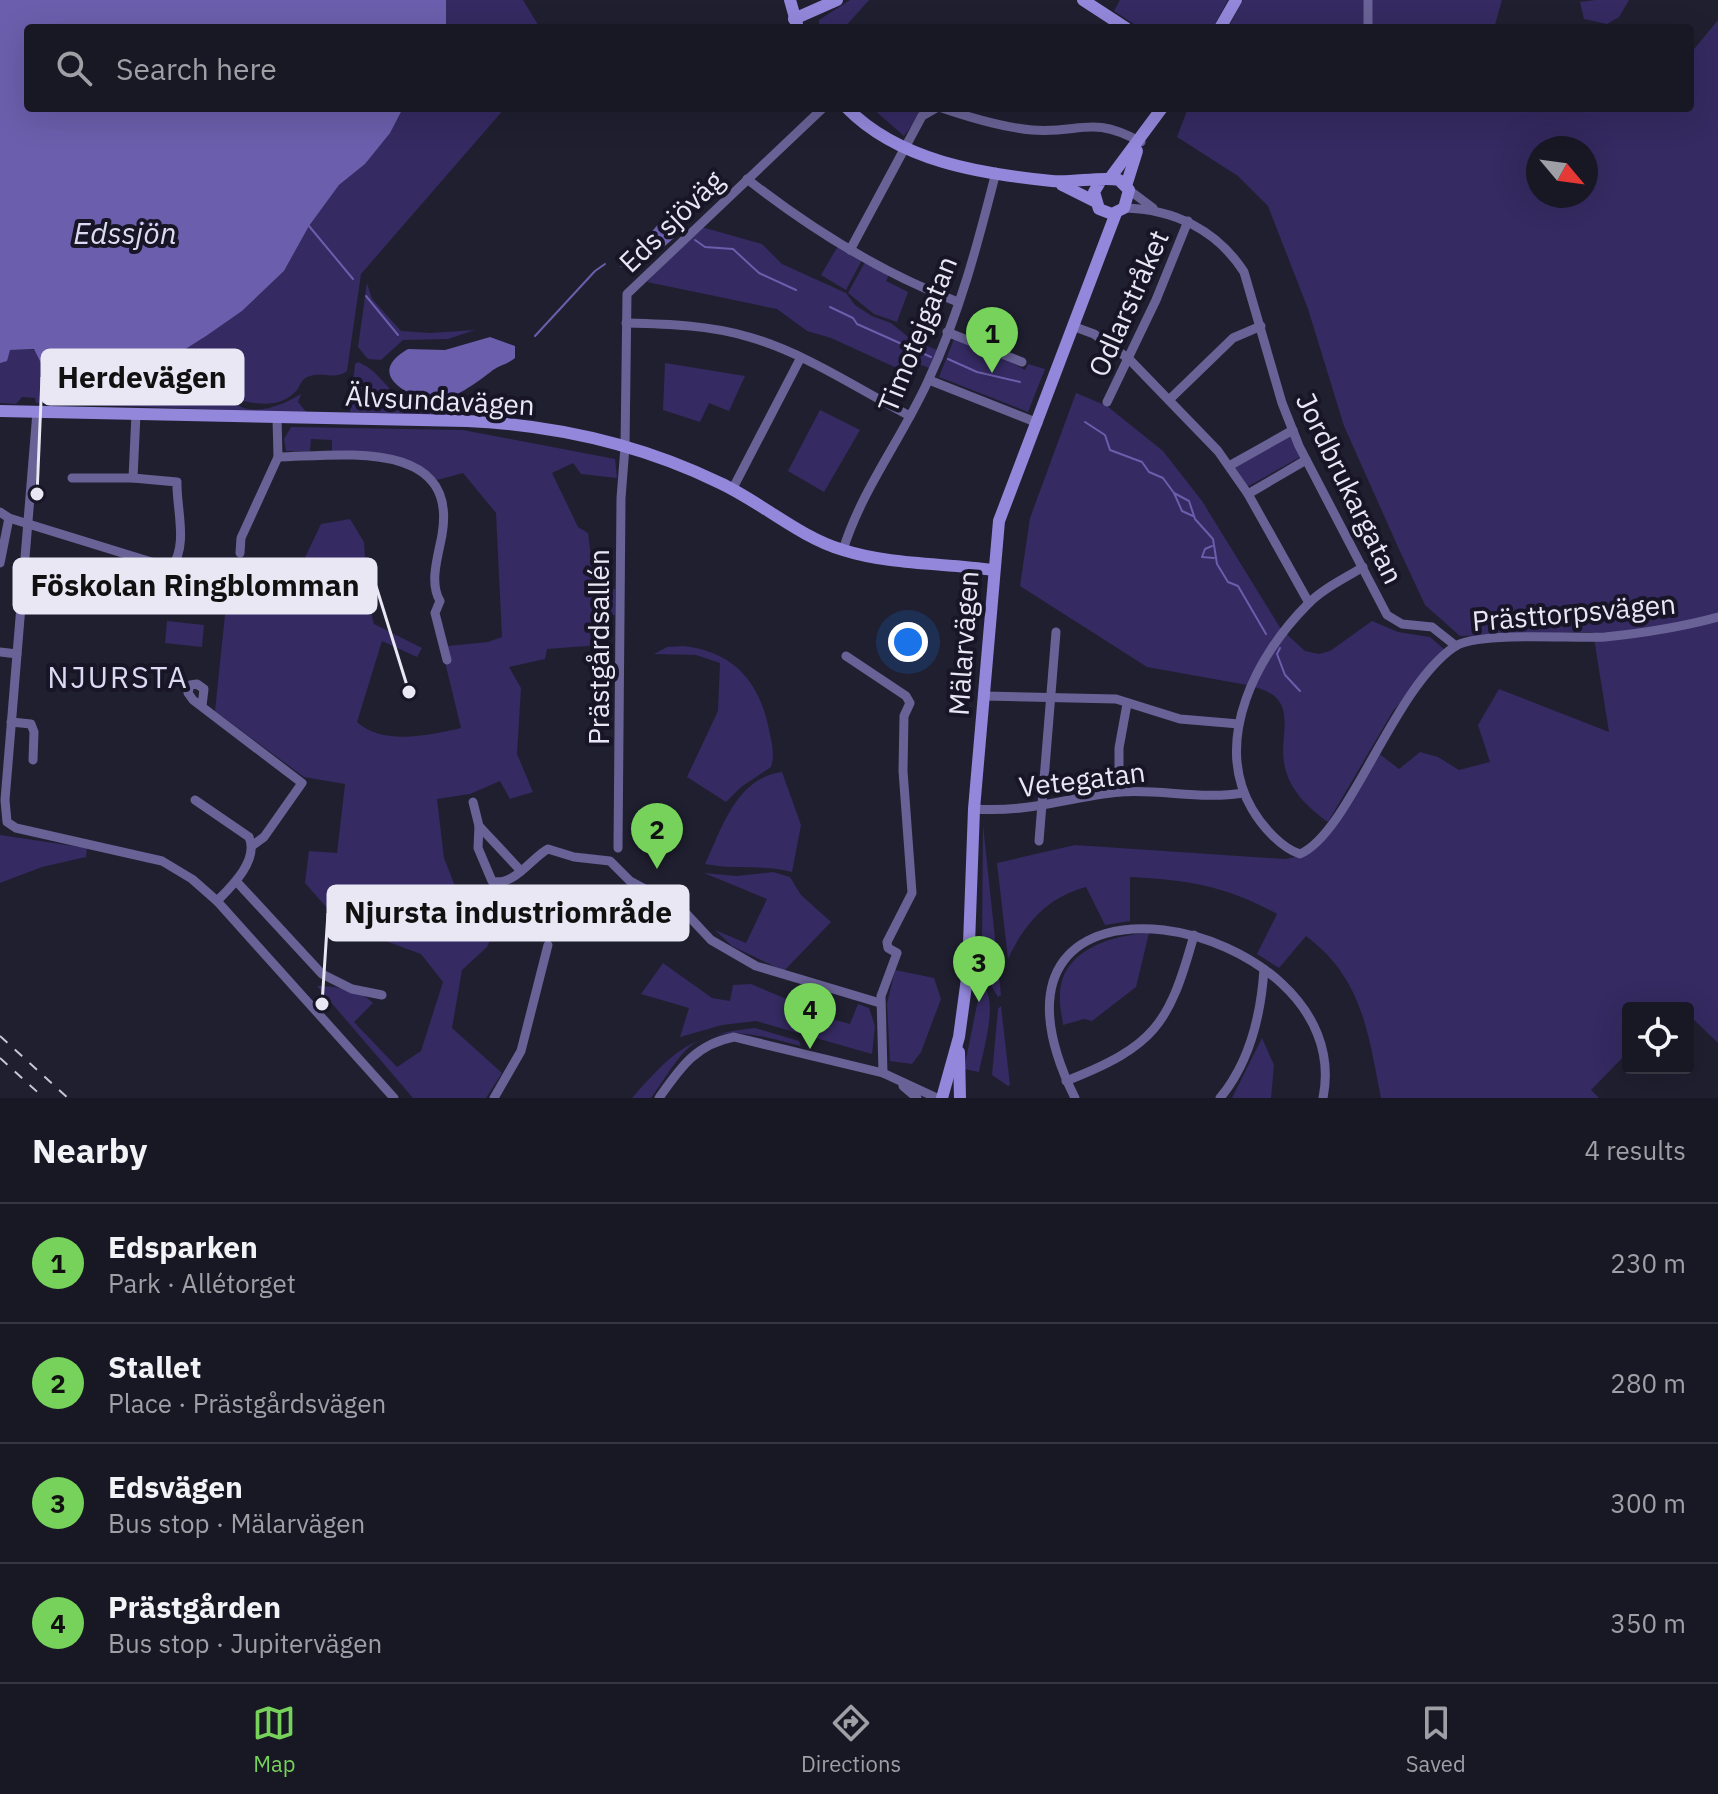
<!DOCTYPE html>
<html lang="en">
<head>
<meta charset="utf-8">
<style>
  :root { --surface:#181724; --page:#21202c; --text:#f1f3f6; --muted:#9f9fa6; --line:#363641; --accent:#76d25a }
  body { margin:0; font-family:"IBM Plex Sans",sans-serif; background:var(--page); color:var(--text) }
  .controls { position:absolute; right:24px; bottom:24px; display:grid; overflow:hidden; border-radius:8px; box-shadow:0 8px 32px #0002 }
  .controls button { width:72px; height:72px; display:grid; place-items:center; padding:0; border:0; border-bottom:2px solid var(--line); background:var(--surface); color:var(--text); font:40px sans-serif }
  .compass { position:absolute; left:1526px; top:136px; width:72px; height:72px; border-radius:50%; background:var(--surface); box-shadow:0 8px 32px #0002; rotate:119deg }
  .you { position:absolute; left:908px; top:642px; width:28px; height:28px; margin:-20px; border:6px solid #fff; border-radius:50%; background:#1a73e8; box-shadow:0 0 0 12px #1a73e833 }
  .badge { display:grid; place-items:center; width:52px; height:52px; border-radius:50%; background:var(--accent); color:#111; font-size:26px; font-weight:700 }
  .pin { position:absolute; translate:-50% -66px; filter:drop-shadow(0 2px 4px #0008) }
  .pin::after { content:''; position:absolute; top:42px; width:28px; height:24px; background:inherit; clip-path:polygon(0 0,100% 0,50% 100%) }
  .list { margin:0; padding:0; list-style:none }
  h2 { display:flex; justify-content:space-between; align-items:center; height:104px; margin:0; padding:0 32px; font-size:34px }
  h2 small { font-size:26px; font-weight:400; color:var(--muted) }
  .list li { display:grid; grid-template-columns:52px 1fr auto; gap:24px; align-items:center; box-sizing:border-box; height:120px; padding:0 32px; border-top:2px solid var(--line) }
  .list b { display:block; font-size:30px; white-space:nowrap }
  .list p { margin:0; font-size:26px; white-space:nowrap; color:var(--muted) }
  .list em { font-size:26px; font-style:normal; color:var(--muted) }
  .icon { flex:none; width:44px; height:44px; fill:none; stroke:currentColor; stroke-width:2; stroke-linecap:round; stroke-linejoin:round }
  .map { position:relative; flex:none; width:1718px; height:1098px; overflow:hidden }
  .search { position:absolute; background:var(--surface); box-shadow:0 8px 32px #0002; left:24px; right:24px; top:24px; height:88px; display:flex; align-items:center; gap:20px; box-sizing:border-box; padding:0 28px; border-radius:8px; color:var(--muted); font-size:30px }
  .sheet { height:584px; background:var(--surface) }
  nav { display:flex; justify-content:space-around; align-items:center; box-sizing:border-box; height:112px; border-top:2px solid var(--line); background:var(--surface); font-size:22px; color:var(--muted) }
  nav a { display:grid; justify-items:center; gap:4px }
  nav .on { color:var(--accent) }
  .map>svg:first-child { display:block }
</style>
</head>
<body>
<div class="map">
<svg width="1718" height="1098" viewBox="0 0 1718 1098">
  <rect width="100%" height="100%" fill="#201f30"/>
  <g fill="#352a61" fill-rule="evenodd">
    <path d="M446 0H523L540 28H446Z"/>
    <path d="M850 0H869L844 28H819V20Z"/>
    <path d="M1120 0H1228L1213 28H1140L1114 11Z"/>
    <path d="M1243 0H1502L1494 28H1228Z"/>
    <path d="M1595 0H1629L1619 17 1607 24 1584 19 1580 2Z"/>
    <path d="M1718 20V1043L1688 1014V1008L1677 1003 1672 1008H1628V1052L1591 1090 1599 1098H1381C1368 1033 1363 979 1306 936L1279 968 1257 954 1277 914C1226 886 1188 880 1130 877V921L1105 925 1086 887C1048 897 1024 924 1008 959L997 863 1075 845 1285 859C1332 853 1355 790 1377 752L1399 769 1420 752 1438 757 1459 770 1490 762 1478 725 1499 689 1609 732 1593 632 1460 636 1425 605 1398 547 1344 426 1308 309 1268 206 1238 176 1177 137 1188 108H1690V54ZM1538 148H1586V196H1538Z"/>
    <path d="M403 108H505L361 274 347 371C336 380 323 372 310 376 302 378 301 384 297 390 279 411 252 403 230 398 247 420 282 406 301 394L298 402 307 413 36 403 35 398 22 397 16 404 0 403V351V362L9 350 62 349 72 354H98L114 361H143L155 352 176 355 242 311 284 271 309 226 339 185 365 164Z"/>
    <path d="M872 108H924L904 136Z"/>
    <path d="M698 226 762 244 782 264 846 293 855 305 872 316 891 323 912 340 937 350 929 368 906 359 901 370 831 338 807 331 777 309 647 282Z"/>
    <path d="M838 246 862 260 846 290 821 275Z"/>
    <path d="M865 262 889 275 886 281 908 292 897 322 874 314 848 293Z"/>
    <path d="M367 283 372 299 401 331 430 333 475 330 448 339 403 340 381 360 368 359 358 347Z"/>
    <path d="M954 339 1009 361 1025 370 1028 364 1045 369 1028 412 939 377Z"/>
    <path d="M358 362C384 373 385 394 417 407 435 414 454 401 472 409L467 415 350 412 355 364Z"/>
    <path d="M665 363 745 376 729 411 709 403 700 422 663 410Z"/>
    <path d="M1076 393 1107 406 1163 451 1202 501 1281 629 1305 651 1319 654 1330 651 1372 621 1398 632 1430 637 1445 650 1393 711 1328 822C1307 807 1289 790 1284 763 1279 732 1300 698 1254 687L1259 664 1247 685 1147 667 1020 586 1030 518Z"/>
    <path d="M820 410 860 430 824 492 788 471Z"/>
    <path d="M291 427 463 430 615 459 617 478 581 474 573 463 552 473 578 527 588 533 595 588 615 589V615H601L600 645 547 649 545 659 509 667 521 688 517 754 533 792 510 799 500 781 470 794 437 799 444 858 462 904 487 896 498 922 487 947 462 970 452 1028 502 1073 486 1098H413L317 986C334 986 361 990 373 1003L354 1022 397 1067 421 1051 443 982 421 954 342 925 305 883 309 851 337 853 345 784 304 777 215 711 228 586 278 593 290 589 321 524 350 519 364 542 368 602 374 624 422 648 417 657 382 641 357 722C383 746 430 735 461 728L445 662 448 646 488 642 502 637 496 513 463 473 437 480C410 449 370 454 332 453V440L311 439 310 451H286L284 439Z"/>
    <path d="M1291 436 1300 457 1249 486 1243 484 1234 466Z"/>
    <path d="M167 621 204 625 202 647 165 643Z"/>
    <path d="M683 646C733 651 760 682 769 730 772 744 775 754 771 767L741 787 726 802 687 777 718 711 720 663 696 655 654 654 667 647Z"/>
    <path d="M782 772 801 825 792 872C764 864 734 870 705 864 722 828 736 778 782 772Z"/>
    <path d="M983 825 1001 995 998 997 987 978 976 977 978 946 982 944Z"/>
    <path d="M0 835 87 848 86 857 42 867 0 883Z"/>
    <path d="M773 872 790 877 801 895 831 922 784 971 732 946 715 930 746 943 767 899 704 873 737 876Z"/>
    <path d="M1149 933 1136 987 1092 1021 1084 1019 1063 1025C1062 1015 1059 1004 1060 994 1062 949 1113 935 1149 933Z"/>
    <path d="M663 963 712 998 730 1001 733 985 751 984 791 1001 790 1008 850 1024 858 1004 869 1008 875 1026 872 1054 756 1021 722 1025 680 1037 689 1008 641 994Z"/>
    <path d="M895 970 934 978 941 999 921 1052 912 1064 890 1061 887 1004Z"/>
    <path d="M981 985C1000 995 983 1052 979 1072L964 1069Z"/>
    <path d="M1001 1006 1010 1085 1008 1086 992 1075 998 1009Z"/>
    <path d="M755 1028 799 1041 801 1046C766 1037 714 1020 685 1051 672 1065 662 1083 651 1098H632C674 1051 689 1035 755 1028Z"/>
    <path d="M1262 1038 1274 1065 1271 1098H1232Z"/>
  </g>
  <g fill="#6b5eac">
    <path d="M0 0H446V28H28V108H403L390 133 365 164 339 185 309 226 284 271 242 311 206 336 176 355 156 352 155 359 147 367 143 361H114L98 354H72L62 350 53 365H42L34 349 10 350 7 361 0 363Z"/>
    <path d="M663 219 681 227 674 238 638 269 620 267Z"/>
    <path d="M490 337 515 346V358C508 364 500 365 493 370 475 384 455 399 432 402 423 403 416 397 409 393 384 380 382 364 408 349L445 350Z"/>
  </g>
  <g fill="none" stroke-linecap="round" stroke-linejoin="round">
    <g stroke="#6b5eac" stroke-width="2">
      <path d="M309 226 353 279"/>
      <path d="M695 240 705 247 733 249 759 273 796 290"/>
      <path d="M366 296 398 335"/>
      <path d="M830 307 853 318 857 324 931 357"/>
      <path d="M535 336 595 271 605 264"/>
      <path d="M948 359 977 372 1020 382"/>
      <path d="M1085 422 1105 435 1110 450 1142 462 1149 472 1163 478 1174 493 1189 501 1195 519 1213 539 1217 564 1228 582 1238 586 1266 634"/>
      <path d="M1174 493 1182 511 1193 516"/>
      <path d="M1212 546 1205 549 1202 557 1214 558"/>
      <path d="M1280 648 1277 654 1285 675 1300 691"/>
    </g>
    <g stroke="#696296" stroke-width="9">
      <path d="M1368 28V0"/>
      <path d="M942 108C971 118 1001 127 1032 130 1081 134 1090 114 1141 142"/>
      <path d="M747 179C811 229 881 273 958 302"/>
      <path d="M1129 190 1153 208"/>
      <path d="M1124 208C1174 209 1217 230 1244 272L1282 403 1299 446 1387 615 1402 624 1432 627 1456 646"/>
      <path d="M850 250 922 116 936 108"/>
      <path d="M626 323C667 324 709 325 749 337 805 353 858 389 910 416"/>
      <path d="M1075 327 1094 334 1129 359 1218 451 1248 494 1309 603"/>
      <path d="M947 332 1022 362"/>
      <path d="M929 380 1038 423"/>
      <path d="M1170 399 1233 338 1261 326"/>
      <path d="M1107 402 1156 300 1188 221"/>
      <path d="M37 412 5 800 7 822 16 828 162 861 192 879 217 901 394 1098"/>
      <path d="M278 457C339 456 459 437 442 535 438 557 429 582 440 601L435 613 447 660"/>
      <path d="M1229 466 1293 430"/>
      <path d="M72 478H133L136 414"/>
      <path d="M732 490 800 359"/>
      <path d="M1248 494 1306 460"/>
      <path d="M0 512 9 518 171 568C189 546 176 507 177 482L133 478"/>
      <path d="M843 550C862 489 901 440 928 381 959 315 978 243 996 172"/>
      <path d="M240 553 241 538 278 457 277 418"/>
      <path d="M0 563 9 518"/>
      <path d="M1363 567C1344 579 1322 589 1307 605 1257 655 1212 740 1252 809 1262 826 1281 848 1300 854 1350 832 1392 690 1454 647 1477 631 1572 639 1605 637 1643 633 1681 627 1718 617"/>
      <path d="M0 652 17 654"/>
      <path d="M846 656 906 696 910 703 904 716 903 771 912 893 887 942 888 948 897 953 881 996 883 1073"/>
      <path d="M984 696 1116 699 1180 719 1239 724"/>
      <path d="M202 706 204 689 197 684 190 685 188 693 193 700 302 783 264 837 253 845"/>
      <path d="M11 722 31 724 34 732 33 760"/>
      <path d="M1119 792V748L1127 704"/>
      <path d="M195 800 249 837C259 860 232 886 217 901"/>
      <path d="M473 802 479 826 478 848 492 881C514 887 531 858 548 849L574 857 610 861 630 881 682 909 711 940 756 966 880 1003"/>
      <path d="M974 809C1031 813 1067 797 1120 792 1162 789 1202 800 1243 793"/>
      <path d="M479 826 521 871"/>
      <path d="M1039 841 1056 632"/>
      <path d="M618 848 621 498 625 447 627 294 823 108"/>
      <path d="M236 881 322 974 352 989 382 995"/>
      <path d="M1066 1081C1155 1046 1169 1025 1194 935"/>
      <path d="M903 1086 917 1098"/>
      <path d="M494 1098 521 1051 548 945"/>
      <path d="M659 1098C680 1068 696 1044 734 1037L883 1073 937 1098"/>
      <path d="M1075 1098C944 834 1360 914 1323 1098"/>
      <path d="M1220 1098C1250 1062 1261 1015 1264 969"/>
    </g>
    <g stroke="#9287da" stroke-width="12">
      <path d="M790 0 798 28"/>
      <path d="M1083 0 1126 28"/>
      <path d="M794 19 837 0"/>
      <path d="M1220 28 1236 0"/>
      <path d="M847 108C899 161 981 174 1052 181 1072 183 1103 176 1119 180L1129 190 1124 208 1112 214 1099 209 1094 192 1100 182"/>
      <path d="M1110 178 1162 108"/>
      <path d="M1062 185 1094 201"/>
      <path d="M1126 186 1137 151"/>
      <path d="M0 411 467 421C554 425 642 445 720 483 761 502 799 537 843 550 890 565 944 563 993 570"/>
      <path d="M959 1052 960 1098"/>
      <path d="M942 1098 959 1037 968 971 974 809 999 521 1116 213"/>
    </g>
    <g stroke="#c8c7d3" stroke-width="2" stroke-dasharray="10 10" stroke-linecap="butt">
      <path d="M0 1036 68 1098"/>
      <path d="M0 1058 44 1098"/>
    </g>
  </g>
  <g text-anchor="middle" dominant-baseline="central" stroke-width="8" stroke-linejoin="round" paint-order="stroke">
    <g font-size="28" fill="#e8e7f3" stroke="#171526">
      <text transform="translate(671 221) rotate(-44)">Eds sjöväg</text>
      <text transform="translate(1128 303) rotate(-66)">Odlarstråket</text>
      <text transform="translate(917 334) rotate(-68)">Timotejgatan</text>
      <text transform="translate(440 400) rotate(3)">Älvsundavägen</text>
      <text transform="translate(1350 488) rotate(64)">Jordbrukargatan</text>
      <text transform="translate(1574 612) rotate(-5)">Prästtorpsvägen</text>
      <text transform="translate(963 643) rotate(-86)">Mälarvägen</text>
      <text transform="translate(598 647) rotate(-90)">Prästgårdsallén</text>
      <text transform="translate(1082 779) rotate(-7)">Vetegatan</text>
    </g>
    <g font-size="30" font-style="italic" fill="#dcdbf1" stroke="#171526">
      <text x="125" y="232">Edssjön</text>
    </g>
    <g font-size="30" letter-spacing="2" fill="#dcdaf2" stroke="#171526">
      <text x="118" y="676">NJURSTA</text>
    </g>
  </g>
  <path fill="none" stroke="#e8e7f3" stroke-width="3" d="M37 494L42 377M409 692L376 586M322 1004L328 913"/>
  <g fill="#e8e7f3" stroke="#171526" stroke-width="3">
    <circle cx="37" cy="494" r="8"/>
    <circle cx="409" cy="692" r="8"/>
    <circle cx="322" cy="1004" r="8"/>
  </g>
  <g fill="#e8e7f3" stroke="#e8e7f3" stroke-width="3">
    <rect x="42" y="350" width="201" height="54" rx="8"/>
    <rect x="14" y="559" width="362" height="54" rx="8"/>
    <rect x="328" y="886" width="360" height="54" rx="8"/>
  </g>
  <g font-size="30" text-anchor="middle" font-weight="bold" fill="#111">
    <text x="142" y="388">Herdevägen</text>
    <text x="195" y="596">Föskolan Ringblomman</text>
    <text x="508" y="923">Njursta industriområde</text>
  </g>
</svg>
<div class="controls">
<button><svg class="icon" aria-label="locate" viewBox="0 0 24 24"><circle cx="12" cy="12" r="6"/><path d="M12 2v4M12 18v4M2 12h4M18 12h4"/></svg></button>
</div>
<svg class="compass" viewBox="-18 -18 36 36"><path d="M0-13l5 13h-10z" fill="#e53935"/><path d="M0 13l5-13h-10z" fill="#9f9fa6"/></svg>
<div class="you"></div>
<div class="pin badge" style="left:992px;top:373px">1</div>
<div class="pin badge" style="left:657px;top:869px">2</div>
<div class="pin badge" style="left:979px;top:1002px">3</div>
<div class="pin badge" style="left:810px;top:1049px">4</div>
<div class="search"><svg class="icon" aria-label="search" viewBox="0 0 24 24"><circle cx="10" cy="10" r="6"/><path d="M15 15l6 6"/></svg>Search here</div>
</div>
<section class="sheet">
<h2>Nearby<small>4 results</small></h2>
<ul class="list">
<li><span class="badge">1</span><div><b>Edsparken</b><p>Park · Allétorget</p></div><em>230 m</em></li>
<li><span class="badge">2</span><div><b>Stallet</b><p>Place · Prästgårdsvägen</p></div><em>280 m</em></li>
<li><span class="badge">3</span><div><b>Edsvägen</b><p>Bus stop · Mälarvägen</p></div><em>300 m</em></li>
<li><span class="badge">4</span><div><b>Prästgården</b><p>Bus stop · Jupitervägen</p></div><em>350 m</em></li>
</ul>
</section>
<nav>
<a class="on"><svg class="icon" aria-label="map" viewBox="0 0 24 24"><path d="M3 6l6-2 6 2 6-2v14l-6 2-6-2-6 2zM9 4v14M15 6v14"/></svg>Map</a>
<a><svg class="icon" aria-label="directions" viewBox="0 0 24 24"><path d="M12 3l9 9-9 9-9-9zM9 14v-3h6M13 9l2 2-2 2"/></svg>Directions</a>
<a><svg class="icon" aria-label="saved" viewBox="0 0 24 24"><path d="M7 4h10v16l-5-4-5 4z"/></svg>Saved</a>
</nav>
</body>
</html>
